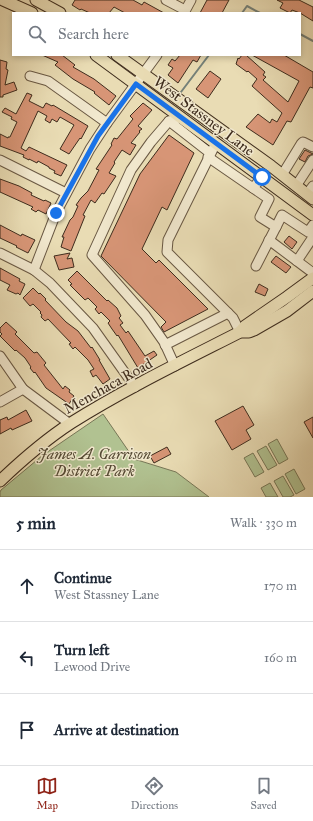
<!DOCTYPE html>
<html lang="en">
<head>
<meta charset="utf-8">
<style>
  :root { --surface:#fff; --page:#f6f6f7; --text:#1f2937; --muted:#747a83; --line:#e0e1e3; --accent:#8f2418 }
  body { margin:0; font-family:"IM FELL Great Primer",serif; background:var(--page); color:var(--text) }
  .stop { position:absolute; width:12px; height:12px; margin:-9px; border:3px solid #1a73e8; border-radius:50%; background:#fff }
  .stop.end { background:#1a73e8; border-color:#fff; box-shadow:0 1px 4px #0008 }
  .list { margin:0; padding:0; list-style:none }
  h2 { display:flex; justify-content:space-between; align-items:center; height:52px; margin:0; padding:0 16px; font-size:17px }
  h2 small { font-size:13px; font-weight:400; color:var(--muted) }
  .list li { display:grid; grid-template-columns:26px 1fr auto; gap:12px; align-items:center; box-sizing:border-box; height:72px; padding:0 16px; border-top:1px solid var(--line) }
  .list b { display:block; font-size:15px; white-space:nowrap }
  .list p { margin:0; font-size:13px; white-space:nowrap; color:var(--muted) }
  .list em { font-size:13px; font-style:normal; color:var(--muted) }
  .icon { flex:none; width:22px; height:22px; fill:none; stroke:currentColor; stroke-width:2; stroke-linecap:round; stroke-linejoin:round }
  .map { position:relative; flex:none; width:313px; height:497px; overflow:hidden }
  .search { position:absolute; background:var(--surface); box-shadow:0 2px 6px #0003; left:12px; right:12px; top:12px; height:44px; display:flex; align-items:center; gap:10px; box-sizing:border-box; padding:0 14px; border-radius:0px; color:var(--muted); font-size:15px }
  .sheet { height:268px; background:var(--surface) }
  nav { display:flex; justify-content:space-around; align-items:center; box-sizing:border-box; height:56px; border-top:1px solid var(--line); background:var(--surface); font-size:11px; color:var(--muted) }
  nav a { display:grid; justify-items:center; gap:2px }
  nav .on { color:var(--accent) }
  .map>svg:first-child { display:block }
</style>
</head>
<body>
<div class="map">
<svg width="313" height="497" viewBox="0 0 313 497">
  <rect width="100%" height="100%" fill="#e9dcb4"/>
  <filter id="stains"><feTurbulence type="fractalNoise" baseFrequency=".005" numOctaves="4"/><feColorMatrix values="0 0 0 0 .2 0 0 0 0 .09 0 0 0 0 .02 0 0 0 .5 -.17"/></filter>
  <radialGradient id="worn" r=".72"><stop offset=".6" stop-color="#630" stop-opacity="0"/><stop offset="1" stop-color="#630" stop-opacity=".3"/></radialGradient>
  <g fill="#b1c291" stroke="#787757">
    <path d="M103 414 134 459 176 472 209 497H0V492L1 490 43 455Z"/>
    <path d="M277 439 288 459 279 464 268 444Z"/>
    <path d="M266 446 277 465 268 470 257 451Z"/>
    <path d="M253 453 264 472 255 477 244 458Z"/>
    <path d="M294 469 305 489 296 494 285 474Z"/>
    <path d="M283 476 294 495 290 497H283L274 481Z"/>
    <path d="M270 483 278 497H266L261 488Z"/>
  </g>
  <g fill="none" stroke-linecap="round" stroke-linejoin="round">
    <g stroke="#758179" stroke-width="2">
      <path d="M242 13 247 6 260 13"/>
      <path d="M300 34 313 41"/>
      <path d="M181 92 209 55"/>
    </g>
  </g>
  <g fill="#d79576" stroke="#3e2c1d">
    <path d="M75 0H133L142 5 144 2 164 13H125L114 7 109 13H90L81 9 80 10 72 5Z"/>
    <path d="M207 0H229L222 13H200Z"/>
    <path d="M277 0H299L313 7V21L300 13 292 10 290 13 280 8 283 3Z"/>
    <path d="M42 55H62L75 65 73 67 94 79 116 96 109 105 94 93 95 92 73 79 55 65 58 62Z"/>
    <path d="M180 55H201L197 62 193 60 178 83 168 75 173 68 168 65 172 59 175 61Z"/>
    <path d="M242 55H246L265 72 263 75 266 77 263 80 288 102 299 81 252 55H284L313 72V88L310 87 291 122 287 121 273 145 246 127 258 114 270 123 272 119 277 122 282 113 252 86 257 79 248 71 247 72 236 64 238 58 239 59Z"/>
    <path d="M0 60 7 62 6 69 8 70 5 85 14 82 17 90 3 95V97H0Z"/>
    <path d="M210 71 221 79 208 98 196 89Z"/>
    <path d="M27 93 32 95 29 101 43 108 46 103 52 106 53 105 88 126 81 139 80 138 69 154 60 149 74 125 60 117 57 122 52 119 50 123 45 120 47 116 38 111 21 148 26 151 29 147 67 165 61 176 54 173 55 171 49 168V167L38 161 37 163 29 159V160L23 157 24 155 0 146V134L8 138V137H10L17 122 11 119 12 117 2 112 5 108 16 114Z"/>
    <path d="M143 103 152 110 138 126 142 129 139 131 140 132 131 143 136 145 130 155 122 150 114 162 115 163 109 173 116 176 104 194 102 193 95 203 91 200 83 215 85 216 71 251 61 247 64 237H62L70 220 73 217 78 206 76 205 81 198 88 191 99 170 96 169 112 145 111 144 114 138 117 139 133 119 130 116Z"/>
    <path d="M169 135 194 153 167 210 162 207 142 249 156 263 159 260 208 309 164 332 161 327 166 322 101 256 140 174Z"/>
    <path d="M305 150 313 154 308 156 305 162 299 159Z"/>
    <path d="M0 179 19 186 32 193 31 195 44 201 45 200 51 203 46 214 38 210 36 212 31 209 33 207 0 192Z"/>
    <path d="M0 225 21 236 22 234 35 240 28 253 16 247 17 246 0 238Z"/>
    <path d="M289 236 297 242 292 249 284 242Z"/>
    <path d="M70 253 67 259 72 258 74 267 59 270 54 256Z"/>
    <path d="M276 256 291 267 286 273 271 262Z"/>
    <path d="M0 268 20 279 19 281 25 284 20 295 18 293 16 294 7 290 10 285 0 280Z"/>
    <path d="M77 271 107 301 108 300 117 308 121 316 119 318 123 323 120 325 126 333 128 331 145 356 154 351 157 355 138 368 118 335 117 336 112 329 108 323 110 321 101 312 99 314 95 309 97 307 88 298 85 300 70 285 72 284 68 280Z"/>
    <path d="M259 284 268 289 265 296 255 292Z"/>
    <path d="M33 288 39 294 40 293 46 299 45 300 66 322 78 331 91 348 92 347 100 360H99L110 379 103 384 96 375 93 377 90 371 94 369 88 360 75 347 73 349 69 344 71 343 48 319 45 321 41 317 42 315 40 313 41 312 33 304 30 306 23 298Z"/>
    <path d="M6 322 17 332 15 334 34 353 37 352 46 363 44 365 63 389 65 386 70 390 69 392 74 396 69 404 46 388 35 372 34 373 30 368 31 367 25 358 16 350 15 351 0 336 2 334 0 332V328Z"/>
    <path d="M243 406 254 425 246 430 251 439 232 450 215 421Z"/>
    <path d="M26 410 32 421 12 430 11 428 0 434V420L7 417 8 420Z"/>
    <path d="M313 417V438L304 422Z"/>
    <path d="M167 447 171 454 154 463 150 456Z"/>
  </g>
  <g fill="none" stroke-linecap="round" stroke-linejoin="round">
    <defs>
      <g id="minor">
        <path d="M166 0 185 10"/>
        <path d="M184 13 191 0"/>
        <path d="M30 76 48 81 107 123"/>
        <path d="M169 121 210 153"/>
        <path d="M216 143 168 240 167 252 233 318 240 332"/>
        <path d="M208 157 253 188 262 177"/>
        <path d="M0 160 66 193"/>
        <path d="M282 175 301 144 303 142 313 147"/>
        <path d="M296 186 313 160"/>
        <path d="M253 188 269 199 260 217 276 227 256 266"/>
        <path d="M307 194 313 186"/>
        <path d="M276 227 282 215 308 232 313 225"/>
        <path d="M269 240 313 273"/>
        <path d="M0 253 34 270 50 283 93 328 135 387"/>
        <path d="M297 261 313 237"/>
        <path d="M34 270 56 213 90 149 107 123 157 55"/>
        <path d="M165 345 228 313"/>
        <path d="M0 356 23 389 70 424"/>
        <path d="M175 366 164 342 145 315 92 255 131 170 151 142 169 121 176 119 179 116"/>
        <path d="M0 402 23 389"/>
      </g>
      <g id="major">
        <path d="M3 0 32 13"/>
        <path d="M36 0 60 13"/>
        <path d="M96 55 313 215"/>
        <path d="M117 55 271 166 313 199"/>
        <path d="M240 332 245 326 287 297 313 278"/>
        <path d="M0 481C22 460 45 440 71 423 125 389 183 361 240 332H249L254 330 287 311 313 291"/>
      </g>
    </defs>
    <use href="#minor" stroke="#695843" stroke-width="11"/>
    <use href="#major" stroke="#3e2c1d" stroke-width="13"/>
    <use href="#minor" stroke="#f1e8ce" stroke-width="9"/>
    <use href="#major" stroke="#e9dcb4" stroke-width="11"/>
  </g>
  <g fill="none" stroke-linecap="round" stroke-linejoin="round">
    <path stroke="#1a73e8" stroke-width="5" d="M56 213 98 136 136 84 262 177"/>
  </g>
  <g text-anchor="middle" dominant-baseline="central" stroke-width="3" stroke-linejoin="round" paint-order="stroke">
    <g font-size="15" fill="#3e2c1d" stroke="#f1e8ce">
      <text transform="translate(204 116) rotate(37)">West Stassney Lane</text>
      <text transform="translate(108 386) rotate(-29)">Menchaca Road</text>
    </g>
    <g font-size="15" font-style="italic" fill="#554a34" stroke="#f1e8ce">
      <text x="94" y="454">James A. Garrison<tspan x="94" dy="17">District Park</tspan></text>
    </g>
  </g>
  <rect width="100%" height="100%" filter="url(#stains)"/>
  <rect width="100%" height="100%" fill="url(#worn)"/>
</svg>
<div class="stop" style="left:262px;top:177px"></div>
<div class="stop end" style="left:56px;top:213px"></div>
<div class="search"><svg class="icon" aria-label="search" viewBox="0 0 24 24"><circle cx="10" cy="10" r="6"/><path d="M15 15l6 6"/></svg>Search here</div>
</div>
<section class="sheet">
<h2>5 min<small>Walk · 330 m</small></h2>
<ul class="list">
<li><svg class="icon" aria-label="ahead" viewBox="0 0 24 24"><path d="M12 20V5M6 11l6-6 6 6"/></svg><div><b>Continue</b><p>West Stassney Lane</p></div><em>170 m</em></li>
<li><svg class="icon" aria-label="left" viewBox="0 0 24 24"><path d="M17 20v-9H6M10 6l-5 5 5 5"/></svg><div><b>Turn left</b><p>Lewood Drive</p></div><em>160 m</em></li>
<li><svg class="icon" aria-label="arrive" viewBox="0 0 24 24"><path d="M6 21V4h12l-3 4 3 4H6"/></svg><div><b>Arrive at destination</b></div></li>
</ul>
</section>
<nav>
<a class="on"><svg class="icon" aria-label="map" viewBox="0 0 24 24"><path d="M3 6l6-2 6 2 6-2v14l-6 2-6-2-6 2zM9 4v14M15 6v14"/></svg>Map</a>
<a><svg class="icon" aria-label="directions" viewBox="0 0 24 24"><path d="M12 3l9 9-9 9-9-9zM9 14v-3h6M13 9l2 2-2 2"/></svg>Directions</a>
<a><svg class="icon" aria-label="saved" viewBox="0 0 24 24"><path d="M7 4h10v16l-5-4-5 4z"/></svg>Saved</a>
</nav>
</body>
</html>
